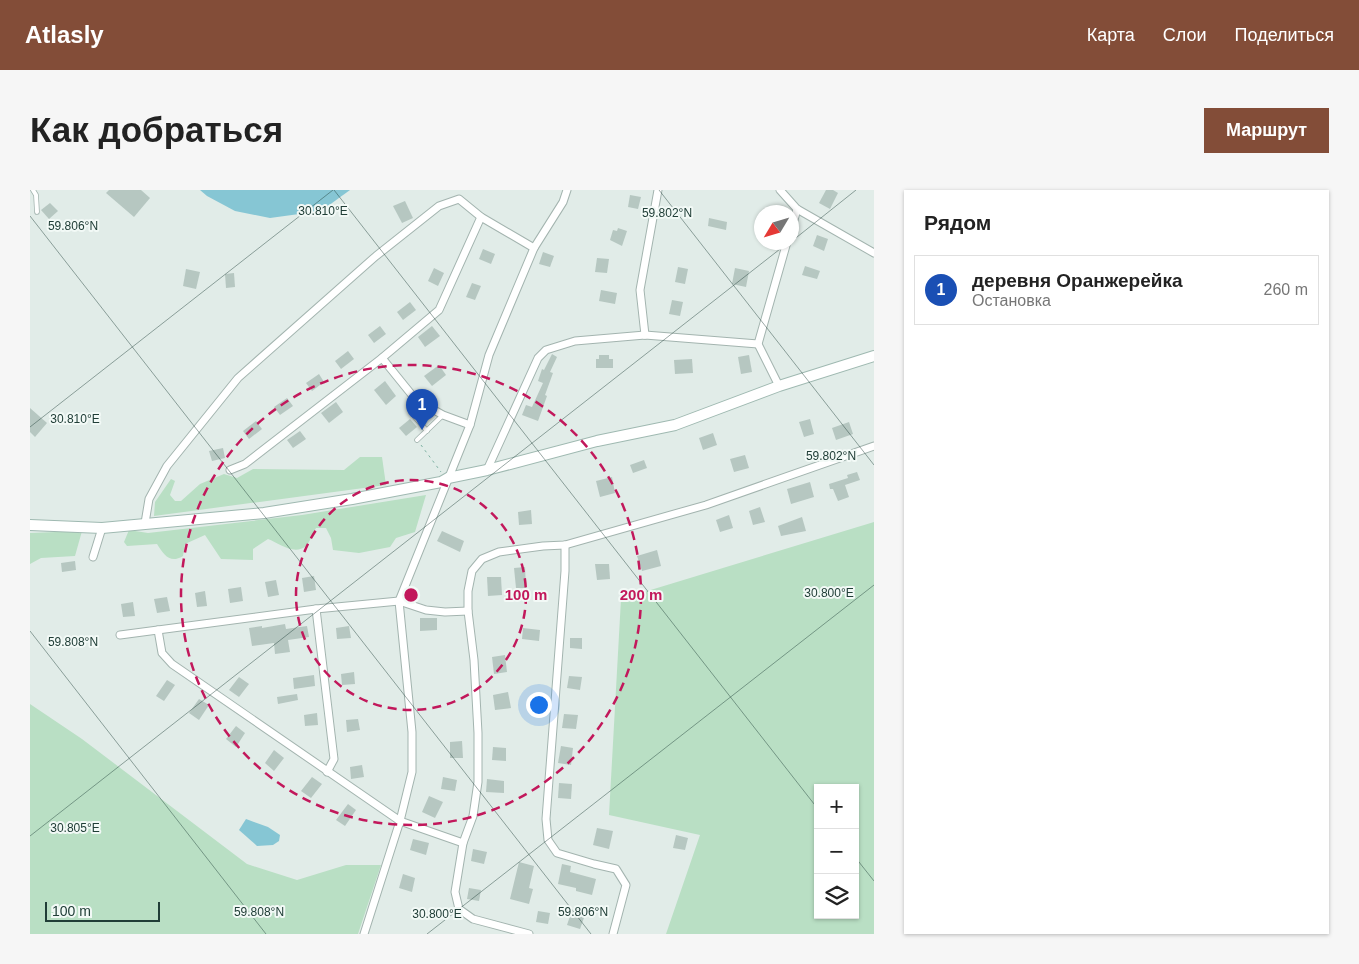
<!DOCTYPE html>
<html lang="ru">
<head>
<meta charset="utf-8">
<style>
  :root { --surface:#fff; --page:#f6f6f6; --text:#222; --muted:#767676; --line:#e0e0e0; --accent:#834d38 }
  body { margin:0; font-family:Arial,sans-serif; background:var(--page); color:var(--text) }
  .controls { position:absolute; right:15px; bottom:15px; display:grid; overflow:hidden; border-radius:0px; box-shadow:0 1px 4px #0004 }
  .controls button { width:45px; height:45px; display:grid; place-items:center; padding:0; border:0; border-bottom:1px solid var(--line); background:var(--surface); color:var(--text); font:25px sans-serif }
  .compass { position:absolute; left:724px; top:15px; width:45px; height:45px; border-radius:50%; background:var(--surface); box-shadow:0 1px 4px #0004; rotate:232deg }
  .scale { position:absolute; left:15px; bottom:12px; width:115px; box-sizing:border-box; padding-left:5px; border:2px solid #203e37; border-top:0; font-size:14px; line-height:18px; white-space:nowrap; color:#203e37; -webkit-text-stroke:4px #f2f9f6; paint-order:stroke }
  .you { position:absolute; left:508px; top:514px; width:18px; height:18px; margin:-12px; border:4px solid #fff; border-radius:50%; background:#1a73e8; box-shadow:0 0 0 8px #1a73e833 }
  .badge { display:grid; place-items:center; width:32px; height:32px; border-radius:50%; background:var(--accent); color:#fff; font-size:16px; font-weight:700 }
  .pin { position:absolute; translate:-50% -41px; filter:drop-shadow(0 1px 2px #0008) }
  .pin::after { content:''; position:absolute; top:26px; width:18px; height:15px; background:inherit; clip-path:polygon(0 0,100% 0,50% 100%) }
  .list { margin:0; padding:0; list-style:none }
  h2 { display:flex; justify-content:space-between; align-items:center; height:65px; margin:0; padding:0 20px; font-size:21px }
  h2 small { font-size:16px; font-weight:400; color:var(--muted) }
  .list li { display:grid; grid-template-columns:32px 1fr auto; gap:15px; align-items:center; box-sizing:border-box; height:70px; margin:0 10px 10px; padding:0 10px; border:1px solid var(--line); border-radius:0px }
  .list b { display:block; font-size:19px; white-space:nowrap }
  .list p { margin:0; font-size:16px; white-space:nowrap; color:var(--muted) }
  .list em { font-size:16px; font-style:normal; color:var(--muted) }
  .icon { flex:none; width:28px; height:28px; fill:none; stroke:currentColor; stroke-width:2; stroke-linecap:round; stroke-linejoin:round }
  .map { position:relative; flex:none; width:844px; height:744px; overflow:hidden; border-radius:0px }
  header { display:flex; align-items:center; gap:30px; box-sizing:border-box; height:70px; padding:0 25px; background:var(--accent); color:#fff }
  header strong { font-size:24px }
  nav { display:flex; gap:28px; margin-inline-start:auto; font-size:18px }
  .intro { display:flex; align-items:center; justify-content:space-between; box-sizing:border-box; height:120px; padding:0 30px }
  h1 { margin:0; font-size:35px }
  .button { padding:12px 22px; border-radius:0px; background:var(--accent); color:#fff; font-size:18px; font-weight:700 }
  main { display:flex; gap:30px; padding:0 30px }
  aside { flex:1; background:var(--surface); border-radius:0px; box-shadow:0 1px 4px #0004 }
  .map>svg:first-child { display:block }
</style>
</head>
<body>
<header>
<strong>Atlasly</strong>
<nav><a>Карта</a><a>Слои</a><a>Поделиться</a></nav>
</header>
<div class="intro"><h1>Как добраться</h1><a class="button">Маршрут</a></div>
<main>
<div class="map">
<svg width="844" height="744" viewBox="0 0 844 744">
  <rect width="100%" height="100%" fill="#e1ece8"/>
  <g fill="#b9dfc4" fill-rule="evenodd">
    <path d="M330 267H352L356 295 124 326 125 312 141 289 145 291 140 305 145 311H151L170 294 194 284 207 288 223 279 314 280Z"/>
    <path d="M396 305 385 342 366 348 360 357 329 363 303 360 301 348 296 338H286C283 343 280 352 276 356 264 366 249 353 238 349L223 359V370L191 369 175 345 155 354 153 366C140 374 134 365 127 354L97 356 94 352 99 340 118 343 272 325Z"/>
    <path d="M844 332V744H636L670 645 579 625 591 409ZM788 598H825V725H788Z"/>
    <path d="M52 341 45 366 11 368 0 374V343Z"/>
    <path d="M0 514 52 549 217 674 267 690 316 675H351L328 744H0Z"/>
  </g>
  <g fill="#86c6d4">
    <path d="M170 0H320L291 21 240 28 205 21 177 6Z"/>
    <path d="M216 629 238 637 250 645 249 651 243 655 227 656 209 640Z"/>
  </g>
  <g fill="#b6c7c1">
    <path d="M79 0H111L120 8 104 27 76 3Z"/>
    <path d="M796 0H803L808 3 800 19 789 13Z"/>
    <path d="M600 5 611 7 608 19 598 17Z"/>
    <path d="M375 11 383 28 372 33 363 16Z"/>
    <path d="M20 13 28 21 19 29 11 20Z"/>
    <path d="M679 28 697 32 696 40 678 36Z"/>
    <path d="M588 38 597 41 592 56 580 50 583 40 587 41Z"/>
    <path d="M787 45 798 49 794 61 783 56Z"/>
    <path d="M453 59 465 64 461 74 449 69Z"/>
    <path d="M513 62 524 66 520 77 509 74Z"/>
    <path d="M567 68 579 69 577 83 565 82Z"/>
    <path d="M775 76 790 81 787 89 772 85Z"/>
    <path d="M648 77 658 79 655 94 645 92Z"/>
    <path d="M404 78 414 83 408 96 398 91Z"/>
    <path d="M705 78 719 81 716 97 702 94Z"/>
    <path d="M156 79 170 82 166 99 153 96Z"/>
    <path d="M204 83 205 97 196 98 195 84Z"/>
    <path d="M442 93 451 96 445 110 436 107Z"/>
    <path d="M571 100 587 103 585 114 569 111Z"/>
    <path d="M642 110 653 112 650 126 639 124Z"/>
    <path d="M380 112 386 120 373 130 367 122Z"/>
    <path d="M350 136 356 144 344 153 338 145Z"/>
    <path d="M402 136 410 146 395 157 388 147Z"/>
    <path d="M318 161 324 169 311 179 305 171Z"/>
    <path d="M522 164 527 167 520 182 523 183 515 205 517 206 508 231 492 225 496 215 502 217 513 193 508 191 512 179 514 180Z"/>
    <path d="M569 165H579V169H583V178H566V169H569Z"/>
    <path d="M719 165 722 182 711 184 708 167Z"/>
    <path d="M662 169 663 183 645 184 644 170Z"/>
    <path d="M409 175 416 185 402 196 394 186Z"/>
    <path d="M289 184 294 192 282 201 276 193Z"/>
    <path d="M355 191 366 206 356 215 344 200Z"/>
    <path d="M257 208 263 216 250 225 244 217Z"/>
    <path d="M306 212 313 222 299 233 291 223Z"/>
    <path d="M0 218 17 233 5 247 0 242Z"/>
    <path d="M380 229 387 237 376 246 369 238Z"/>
    <path d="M780 229 784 244 774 247 769 232Z"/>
    <path d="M226 231 232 239 219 249 213 241Z"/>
    <path d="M819 232 823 244 806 250 802 238Z"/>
    <path d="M270 241 276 249 263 258 257 250Z"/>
    <path d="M683 243 687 255 673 260 669 248Z"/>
    <path d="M193 258 195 268 182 271 179 261Z"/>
    <path d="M715 265 719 278 704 282 700 269Z"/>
    <path d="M614 270 617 278 603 283 600 275Z"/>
    <path d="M827 282 830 290 815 295 819 307 808 311 803 299H800L799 294 818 288 817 285Z"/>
    <path d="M582 287 585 303 570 307 566 291Z"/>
    <path d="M780 292 784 307 761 314 757 299Z"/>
    <path d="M730 317 735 332 723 335 719 321Z"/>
    <path d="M501 320 502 334 489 335 488 322Z"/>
    <path d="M699 325 703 338 690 342 686 330Z"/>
    <path d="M772 327 776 341 751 346 748 336Z"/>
    <path d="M412 341 434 351 430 362 407 351Z"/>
    <path d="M627 360 631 376 612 381 607 366Z"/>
    <path d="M45 371 46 380 32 382 31 373Z"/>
    <path d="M565 374H579L580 389 567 390Z"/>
    <path d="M495 377 496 398H486L484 378Z"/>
    <path d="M284 386 286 400 274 402 272 388Z"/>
    <path d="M457 387H471L472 405 458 406Z"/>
    <path d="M246 390 249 405 238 407 235 392Z"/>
    <path d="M211 397 213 411 200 413 198 399Z"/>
    <path d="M175 401 177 416 167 417 165 403Z"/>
    <path d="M137 407 140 421 127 423 124 409Z"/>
    <path d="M103 412 105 426 93 427 91 414Z"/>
    <path d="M390 428H407V440L390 441Z"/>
    <path d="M255 434 256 439 277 436 279 447 258 450 260 462 245 464 244 453 222 456 219 438 232 436V438Z"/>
    <path d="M319 436 321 448 307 449 306 438Z"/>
    <path d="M493 438 510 440 509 451 492 449Z"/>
    <path d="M540 448H552V459L540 458Z"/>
    <path d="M475 465 477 482 464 484 462 467Z"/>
    <path d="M324 482 325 494 312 495 311 484Z"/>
    <path d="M284 485 285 496 264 499 263 488Z"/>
    <path d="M539 486 552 487 550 500 537 498Z"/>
    <path d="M209 487 219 494 209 507 199 500Z"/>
    <path d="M137 490 145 495 134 511 126 506Z"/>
    <path d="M478 502 481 518 465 520 463 505Z"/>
    <path d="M267 504 268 510 248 514 247 507Z"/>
    <path d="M169 509 179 515 169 530 159 523Z"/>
    <path d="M287 523 288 535 275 536 274 525Z"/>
    <path d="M534 524 548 525 546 539 532 538Z"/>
    <path d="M328 529 330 540 317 542 316 530Z"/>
    <path d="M206 536 215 543 206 557 196 549Z"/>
    <path d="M432 551 433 568H420V552Z"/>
    <path d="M531 556 543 558 541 575 528 573Z"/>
    <path d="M463 557 476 558V571L462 570Z"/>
    <path d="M244 560 254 568 244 581 235 573Z"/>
    <path d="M332 575 334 587 321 589 320 577Z"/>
    <path d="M282 587 292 594 281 608 271 601Z"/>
    <path d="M413 587 427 590 425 601 411 599Z"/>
    <path d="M457 589 474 591V603L456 602Z"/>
    <path d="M529 593 542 594 541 609 528 608Z"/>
    <path d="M399 606 413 612 405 628 392 622Z"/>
    <path d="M318 614 326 620 315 636 306 630Z"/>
    <path d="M567 638 583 641 579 659 563 655Z"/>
    <path d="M646 645 658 648 655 660 643 658Z"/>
    <path d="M383 649 399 653 396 665 380 660Z"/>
    <path d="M443 659 457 662 454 674 441 671Z"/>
    <path d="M489 672 504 676 499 698 503 699 499 714 480 709Z"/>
    <path d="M532 674 541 676 540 682 566 689 562 705 546 701V698L528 694Z"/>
    <path d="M373 684 385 688 382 702 369 698Z"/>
    <path d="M439 698 451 700 449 711 437 709Z"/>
    <path d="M542 720 555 725 550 739 537 735Z"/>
    <path d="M508 721 520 723 518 734 506 732Z"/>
  </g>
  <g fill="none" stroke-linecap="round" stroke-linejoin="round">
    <defs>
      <g id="lane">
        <path d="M3 0 6 5 7 22"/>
        <path d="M385 227 397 241"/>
        <path d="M387 250 413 225"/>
      </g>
      <g id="street">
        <path d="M750 0 767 19 844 63"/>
        <path d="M762 37 767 19"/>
        <path d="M615 145 610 100 628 0"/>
        <path d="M352 168 386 210 413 225 440 235"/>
        <path d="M749 196 728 154 757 52"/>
        <path d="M200 280 215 274 352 168 409 120 451 27"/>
        <path d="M457 280 508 168 516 160 545 151 615 145 728 154"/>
        <path d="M115 333 119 309 137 276 208 188 346 66 409 16 429 9 451 27 504 58"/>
        <path d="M535 355V381L516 629 518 650 527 663 564 674 586 679 596 695 583 744"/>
        <path d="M63 367 72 338"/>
        <path d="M286 419 304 569 297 582"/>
        <path d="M128 440 132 463 142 474 370 631 433 653"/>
        <path d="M90 445 286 419 369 411 396 420 415 422 438 421"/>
        <path d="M334 744 370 631 382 582V542L369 411 440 235 459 165 504 58 533 12 537 0"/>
        <path d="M499 744 443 729 429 719 425 702 433 653 443 626 448 592V543L444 470 438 421V401L442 381 452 369 469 362 513 356 535 355 676 315 844 256"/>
      </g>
      <path id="secondary" d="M0 335 72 338 234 323 322 309 411 292 418 288 457 280 567 251 645 235 749 196 844 166"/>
    </defs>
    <use href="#lane" stroke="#a3b4af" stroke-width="5.5"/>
    <use href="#street" stroke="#a3b4af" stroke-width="9"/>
    <use href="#secondary" stroke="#9fb9b1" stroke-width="12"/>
    <path stroke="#80b2a4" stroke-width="1" stroke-dasharray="2.5 4" stroke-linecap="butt" d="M391 255 411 282"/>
    <use href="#lane" stroke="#fff" stroke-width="4"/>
    <use href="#street" stroke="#fff" stroke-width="7"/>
    <use href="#secondary" stroke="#fff" stroke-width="10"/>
  </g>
  <path fill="none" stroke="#203e37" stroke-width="1" stroke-opacity="0.45" d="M304 0 788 619M629 0 844 275M0 26 561 744M762 51 826 0M0 237 303 0M0 441 236 744M0 646 759 52M825 667 844 691M397 744 844 395"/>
  <g fill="none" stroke="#c2185b" stroke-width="2.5" stroke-dasharray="9 6">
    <circle cx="381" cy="405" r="115"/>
    <circle cx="381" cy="405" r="230"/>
  </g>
  <g font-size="12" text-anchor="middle" fill="#203e37" stroke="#f2f9f6" stroke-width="4" stroke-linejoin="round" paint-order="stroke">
    <text x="293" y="25">30.810°E</text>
    <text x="637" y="27">59.802°N</text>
    <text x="43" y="40">59.806°N</text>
    <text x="45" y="233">30.810°E</text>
    <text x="801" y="270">59.802°N</text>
    <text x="799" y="407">30.800°E</text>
    <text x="43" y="456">59.808°N</text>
    <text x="45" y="642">30.805°E</text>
    <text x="229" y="726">59.808°N</text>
    <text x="553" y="726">59.806°N</text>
    <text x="407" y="728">30.800°E</text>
  </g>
  <circle cx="381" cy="405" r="8" fill="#c2185b" stroke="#f2f9f6" stroke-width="2.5"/>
  <g font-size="15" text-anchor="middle" font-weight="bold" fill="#c2185b" stroke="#f2f9f6" stroke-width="4" stroke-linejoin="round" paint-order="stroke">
    <text x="496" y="410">100 m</text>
    <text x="611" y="410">200 m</text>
  </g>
</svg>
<div class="controls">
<button>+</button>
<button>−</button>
<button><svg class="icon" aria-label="layers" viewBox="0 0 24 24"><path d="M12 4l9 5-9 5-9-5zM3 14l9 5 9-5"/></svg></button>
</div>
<svg class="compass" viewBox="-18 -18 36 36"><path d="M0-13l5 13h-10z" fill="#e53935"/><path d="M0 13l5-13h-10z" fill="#767676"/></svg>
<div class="scale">100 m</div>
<div class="you"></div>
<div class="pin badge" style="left:392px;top:240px;background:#1a4fb4">1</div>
</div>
<aside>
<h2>Рядом<small></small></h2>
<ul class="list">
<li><span class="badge" style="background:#1a4fb4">1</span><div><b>деревня Оранжерейка</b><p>Остановка</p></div><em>260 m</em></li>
</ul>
</aside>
</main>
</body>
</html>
